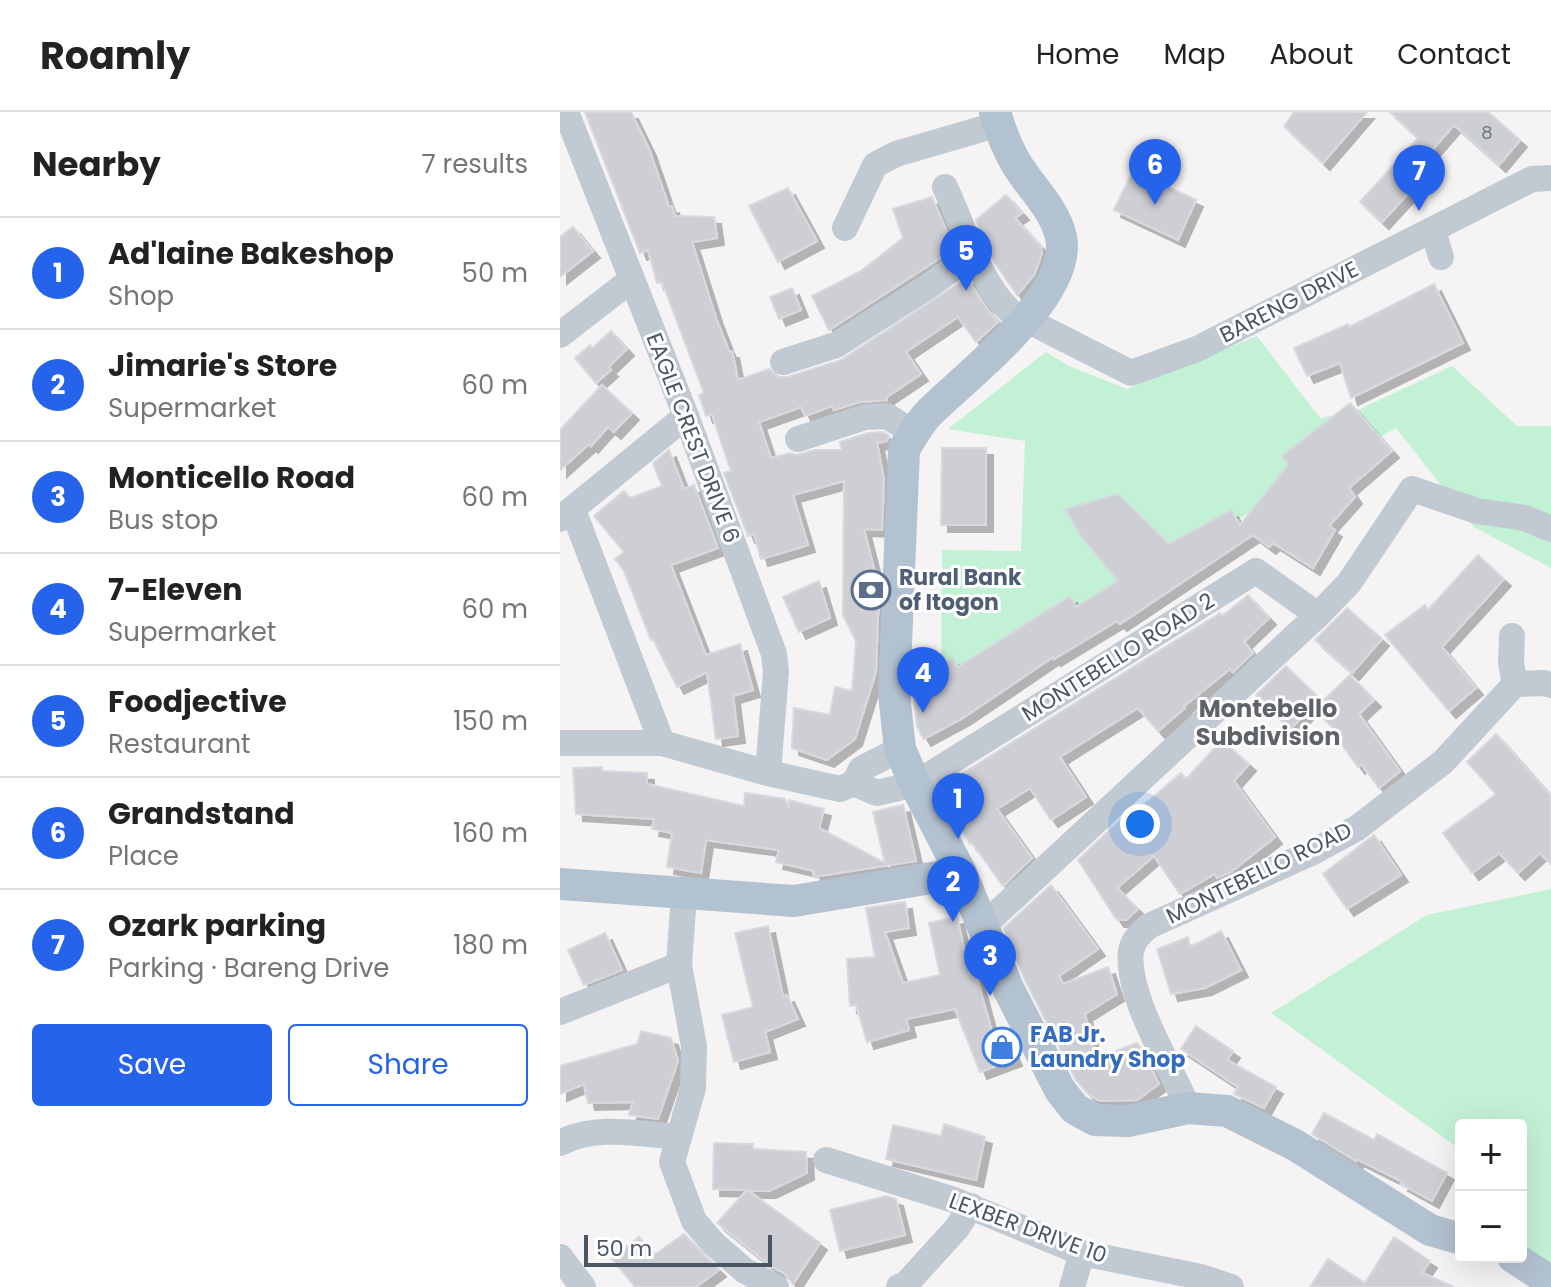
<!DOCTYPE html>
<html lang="en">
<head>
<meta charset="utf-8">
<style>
  :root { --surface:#fff; --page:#f6f6f6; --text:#222; --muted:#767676; --line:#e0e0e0; --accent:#2563eb }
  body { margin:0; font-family:Poppins,sans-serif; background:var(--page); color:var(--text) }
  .controls { position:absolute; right:24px; bottom:24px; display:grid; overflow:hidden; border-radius:8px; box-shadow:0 8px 32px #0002 }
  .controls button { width:72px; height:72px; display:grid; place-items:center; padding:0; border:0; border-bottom:2px solid var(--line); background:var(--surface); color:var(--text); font:40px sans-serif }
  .scale { position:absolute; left:24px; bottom:20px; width:188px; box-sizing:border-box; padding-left:8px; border:4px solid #4a5661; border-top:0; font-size:22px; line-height:28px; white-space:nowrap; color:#4a5661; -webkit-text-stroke:6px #fff; paint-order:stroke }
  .you { position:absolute; left:580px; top:712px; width:28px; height:28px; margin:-20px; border:6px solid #fff; border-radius:50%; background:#1a73e8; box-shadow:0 0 0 12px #1a73e833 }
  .badge { display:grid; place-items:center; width:52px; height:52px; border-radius:50%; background:var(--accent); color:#fff; font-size:26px; font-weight:700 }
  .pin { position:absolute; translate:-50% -66px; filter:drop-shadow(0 2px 4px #0008) }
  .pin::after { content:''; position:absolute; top:42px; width:28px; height:24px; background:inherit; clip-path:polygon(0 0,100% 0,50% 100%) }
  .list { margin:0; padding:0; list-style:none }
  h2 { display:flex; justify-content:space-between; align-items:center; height:104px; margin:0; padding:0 32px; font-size:34px }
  h2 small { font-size:26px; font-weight:400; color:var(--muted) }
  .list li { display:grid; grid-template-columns:52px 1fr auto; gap:24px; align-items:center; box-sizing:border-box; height:112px; padding:0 32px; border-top:2px solid var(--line) }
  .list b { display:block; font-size:30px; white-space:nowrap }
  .list p { margin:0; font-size:26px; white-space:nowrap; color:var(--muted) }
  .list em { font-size:26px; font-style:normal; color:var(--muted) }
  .actions { display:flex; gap:16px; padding:24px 32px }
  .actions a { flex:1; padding:18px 0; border:2px solid var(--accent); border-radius:8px; text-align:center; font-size:28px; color:var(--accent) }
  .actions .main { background:var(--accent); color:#fff }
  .map { position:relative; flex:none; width:991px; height:1175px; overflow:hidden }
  header { display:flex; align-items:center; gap:48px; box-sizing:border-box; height:112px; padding:0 40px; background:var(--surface); border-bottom:2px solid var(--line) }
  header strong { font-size:38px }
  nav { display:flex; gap:44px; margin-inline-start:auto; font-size:28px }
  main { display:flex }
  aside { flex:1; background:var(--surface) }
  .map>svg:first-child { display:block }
</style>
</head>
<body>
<header>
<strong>Roamly</strong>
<nav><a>Home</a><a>Map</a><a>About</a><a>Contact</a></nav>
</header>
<main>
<aside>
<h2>Nearby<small>7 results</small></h2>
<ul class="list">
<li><span class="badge">1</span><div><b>Ad'laine Bakeshop</b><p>Shop</p></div><em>50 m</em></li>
<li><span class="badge">2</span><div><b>Jimarie's Store</b><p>Supermarket</p></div><em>60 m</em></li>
<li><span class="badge">3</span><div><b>Monticello Road</b><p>Bus stop</p></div><em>60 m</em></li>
<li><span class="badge">4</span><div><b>7-Eleven</b><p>Supermarket</p></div><em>60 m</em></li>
<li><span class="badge">5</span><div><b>Foodjective</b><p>Restaurant</p></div><em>150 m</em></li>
<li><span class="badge">6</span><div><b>Grandstand</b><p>Place</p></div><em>160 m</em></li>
<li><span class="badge">7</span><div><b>Ozark parking</b><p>Parking · Bareng Drive</p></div><em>180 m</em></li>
</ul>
<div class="actions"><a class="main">Save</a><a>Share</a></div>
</aside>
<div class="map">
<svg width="991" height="1175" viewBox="0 0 991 1175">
  <defs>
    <filter id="shadow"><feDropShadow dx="7" dy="7" stdDeviation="0" flood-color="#0004"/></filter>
  </defs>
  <rect width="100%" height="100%" fill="#f5f3f3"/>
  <g fill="#c3f1d5">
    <path d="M697 224 760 306 798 298 892 254 957 314H991V456L914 415 836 316 381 579 382 438 461 439 465 329 388 317 486 240 509 254 567 277Z"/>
    <path d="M991 777V1170L961 1145V1013H901V1038L711 901 867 803Z"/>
  </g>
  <g fill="#cdcfd5" stroke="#d7d9de" stroke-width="2" filter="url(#shadow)">
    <path d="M25 0H71L89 37 109 95 112 94 115 104 154 105 157 126 132 130 156 206 169 239H172L178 268 209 257 219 265H228L281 248 407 166 427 197 438 210 416 230 398 205 346 240 361 262 327 285V288L300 290 274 298 272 294 245 304 241 295 199 310 211 346 230 341 236 343 255 338H282L280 330 308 321 323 320 329 324 327 329 317 331 324 367 322 418 304 417 319 477 316 560 295 627 267 648 232 636 234 596 270 603 275 575 292 579 296 529 283 503 284 369 233 383 248 433 201 447 194 422 188 424 164 361 171 359 161 330 152 302 146 304 139 283 144 281 102 170 97 171 88 138 80 141Z"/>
    <path d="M734 0H807L763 51 724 14Z"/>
    <path d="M830 0H928L960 28 939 53 894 13 859 53 867 61 822 110 800 90 858 26Z"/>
    <path d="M573 58 636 88 618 128 554 98Z"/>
    <path d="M228 76 257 129 218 150 189 94Z"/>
    <path d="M446 83 462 101 455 106 482 136 481 144 474 163 457 183 435 151 416 108Z"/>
    <path d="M372 85 394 137 269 218 252 184 301 159 343 126 333 97Z"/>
    <path d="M13 115 33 139 0 165V125Z"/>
    <path d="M874 172 903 231 791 286 780 251 747 264 734 236 788 212 789 215Z"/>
    <path d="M232 176 241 198 219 207 210 185Z"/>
    <path d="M51 219 67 237 48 255 51 258 36 271 15 246 30 233 32 236Z"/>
    <path d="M42 273 72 301 54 320 48 315 31 334 29 332 0 358V318Z"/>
    <path d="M790 291 832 339 789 376 795 385 769 414 775 418 753 456 713 431 709 435 693 423 560 512 557 509 494 547 493 545 403 606 364 627 357 615 353 577 375 565 371 560 392 546 398 555 510 484 516 495 558 469 520 423 505 397 558 382 609 432 671 398 680 413 728 353 722 344Z"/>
    <path d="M382 336H426V413H381Z"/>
    <path d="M109 338 124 377 134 373 158 436 111 453 146 543 180 532 193 578 173 584 178 624 156 627 147 560 117 575 93 527 91 528 64 459 55 447 64 440 34 404 64 379 70 386 102 374 93 351Z"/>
    <path d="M918 443 944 467 882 535 916 576 889 599 825 523 865 493 868 498Z"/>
    <path d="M259 469 270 506 239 520 223 485Z"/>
    <path d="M688 483 709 506 684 530 693 541 673 560 670 557 624 594 625 596 598 619 578 596 500 645 526 685 491 708 470 676 437 697 472 746 443 774 412 731 410 732 379 676 660 501 662 504Z"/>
    <path d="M787 496 822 527 792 561 755 528Z"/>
    <path d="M726 554 760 587 730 617 696 583Z"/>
    <path d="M790 563 814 588 799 602 840 659 819 676 801 652 798 655 780 630 784 627 754 597Z"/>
    <path d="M936 622 991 684V752L980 741 958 761 939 741 912 761 883 721 936 682 907 650Z"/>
    <path d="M662 628 689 652 674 669 715 725 671 760 657 766 655 762 620 782 594 744 557 776 578 797 566 808H557L518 748 558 710 591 687 621 661 626 667Z"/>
    <path d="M42 655V659L87 661V672L184 694 185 681 225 687 229 697V688L264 697 259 716 325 751 313 700 343 693 356 749 253 765 254 759 216 750 219 738 146 728 141 761 107 755 112 721 92 717 94 707 16 702 13 656Z"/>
    <path d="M814 723 841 763 787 797 763 762Z"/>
    <path d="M491 773 538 837 499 864 503 872 548 855 557 882 525 902 536 947 577 931 582 937 599 972 577 988 540 989 528 982 516 968 465 868 444 816Z"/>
    <path d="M345 790 349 816 325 820 343 871 380 863 369 811 397 805 405 841 409 837 432 920 442 916 455 947 420 960 395 897 346 907 349 918 307 930 296 893 290 894 287 847 315 845 306 796Z"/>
    <path d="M208 814 223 885 227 883 238 907 205 920 210 940 174 950 162 903 193 895 175 821Z"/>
    <path d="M661 819 681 858 645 876 611 882 597 837 628 825 630 835Z"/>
    <path d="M45 821 62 858 24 873 8 838Z"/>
    <path d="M636 914 673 939 667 948 716 975 704 996 674 982 678 975 621 937Z"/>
    <path d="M81 919 111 926 118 949 98 1007 69 1003 73 990 28 991 24 972 0 982V954L77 932Z"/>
    <path d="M764 1001 814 1028 817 1022 887 1061 872 1089 841 1072 843 1070 797 1047 796 1049 752 1022Z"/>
    <path d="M384 1012 425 1025 416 1068 326 1047 333 1013 381 1024Z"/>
    <path d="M154 1031 193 1032V1037L246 1040 247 1061 209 1079H189L260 1131 233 1172 224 1161 212 1155 157 1111 187 1078 153 1077Z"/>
    <path d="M326 1084 336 1087 345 1123 280 1139 270 1098Z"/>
    <path d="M124 1122 159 1158 136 1175H75L52 1147 79 1125 94 1143Z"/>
    <path d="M834 1125 870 1149 862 1161 894 1175H750L768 1147 805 1171Z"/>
  </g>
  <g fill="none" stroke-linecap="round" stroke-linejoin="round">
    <g stroke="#c1cad2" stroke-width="26">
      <path d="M6 0 126 304 214 542 216 560 208 661"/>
      <path d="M385 75C404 115 419 171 451 200L571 261 637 237 972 67 991 66"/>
      <path d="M285 116 315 53 336 42 439 12"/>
      <path d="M873 119 881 145"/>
      <path d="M0 223 71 168"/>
      <path d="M223 250 276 233 367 175 415 141"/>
      <path d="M238 327 305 305 327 304 354 321"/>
      <path d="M13 398 102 631"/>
      <path d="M0 407 126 304"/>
      <path d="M952 524 951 551 955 572"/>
      <path d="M0 631H102L208 661 280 677 294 671 301 657 340 637"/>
      <path d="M294 671 317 681 355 672 696 459 758 503"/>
      <path d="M124 782 119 853 134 934 133 976 112 1050 134 1109 153 1131 185 1159 216 1175"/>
      <path d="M422 815 758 503 789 471 852 377 917 399 965 406 991 417"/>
      <path d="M0 900 119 853"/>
      <path d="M628 996C611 955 565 882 571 839 573 828 580 821 589 814L751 741 797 716 883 650 955 572 984 571 991 573"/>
      <path d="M0 1031C35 1012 80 1022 118 1025"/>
      <path d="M266 1048 394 1088 522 1141 641 1165 671 1175"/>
      <path d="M0 1145 23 1175"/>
      <path d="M339 1175 346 1172 397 1116 411 1094"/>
      <path d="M512 1175 522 1141"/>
    </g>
    <g stroke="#b3c2d1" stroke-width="32">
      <path d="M435 0C440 17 447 36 456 51 470 75 495 97 501 125 513 184 407 263 369 301 359 311 352 325 344 337L334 582 340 637 355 672 401 761 448 876 500 978 515 997 535 1008 568 1009 628 996 667 999 735 1033 870 1118 901 1127"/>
      <path d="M0 772 234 789 401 761"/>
      <path d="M953 1145 991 1170"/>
    </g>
  </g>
  <defs>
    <symbol id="bank-ring" viewBox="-11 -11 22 22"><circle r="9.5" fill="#fff" stroke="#5c6f8a" stroke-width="1.5"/><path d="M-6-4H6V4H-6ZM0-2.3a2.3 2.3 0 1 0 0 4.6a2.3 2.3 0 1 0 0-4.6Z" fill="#5c6f8a"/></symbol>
    <symbol id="shop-ring" viewBox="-11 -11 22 22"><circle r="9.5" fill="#fff" stroke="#3f7fe0" stroke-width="1.5"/><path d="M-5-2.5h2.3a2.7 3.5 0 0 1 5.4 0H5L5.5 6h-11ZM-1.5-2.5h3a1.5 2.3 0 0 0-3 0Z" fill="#3f7fe0"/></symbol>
  </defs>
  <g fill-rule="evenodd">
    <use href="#bank-ring" x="289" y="456" width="44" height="44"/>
    <use href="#shop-ring" x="420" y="913" width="44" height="44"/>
  </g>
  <g text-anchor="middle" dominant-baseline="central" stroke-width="6" stroke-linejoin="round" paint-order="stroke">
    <g font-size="18" fill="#6b747e">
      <text x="927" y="20">8</text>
    </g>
    <g font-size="22" fill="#4a5661" stroke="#fff">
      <text transform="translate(729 190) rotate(-27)">BARENG DRIVE</text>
      <text transform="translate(133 326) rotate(69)">EAGLE CREST DRIVE 6</text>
      <text transform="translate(558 545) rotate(-32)">MONTEBELLO ROAD 2</text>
      <text transform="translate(699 761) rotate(-26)">MONTEBELLO ROAD</text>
      <text transform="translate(468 1116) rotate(20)">LEXBER DRIVE 10</text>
    </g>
    <g font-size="22" font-weight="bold" fill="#4e5e75" stroke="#fff" text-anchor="start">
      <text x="339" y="465">Rural Bank<tspan x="339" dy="25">of Itogon</tspan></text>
    </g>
    <g font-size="22" font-weight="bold" fill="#366cbe" stroke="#fff" text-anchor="start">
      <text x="470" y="922">FAB Jr.<tspan x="470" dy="25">Laundry Shop</tspan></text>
    </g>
    <g font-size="24" font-weight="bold" fill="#5f6368" stroke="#fff">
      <text x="708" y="596">Montebello<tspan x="708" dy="28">Subdivision</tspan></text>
    </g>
  </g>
</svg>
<div class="controls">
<button>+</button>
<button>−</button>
</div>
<div class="scale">50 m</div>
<div class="you"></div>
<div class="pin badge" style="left:398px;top:727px">1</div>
<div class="pin badge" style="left:393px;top:810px">2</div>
<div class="pin badge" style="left:430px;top:884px">3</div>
<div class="pin badge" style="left:363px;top:601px">4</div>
<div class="pin badge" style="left:406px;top:179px">5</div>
<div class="pin badge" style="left:595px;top:93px">6</div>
<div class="pin badge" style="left:859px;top:99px">7</div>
</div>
</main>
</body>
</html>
